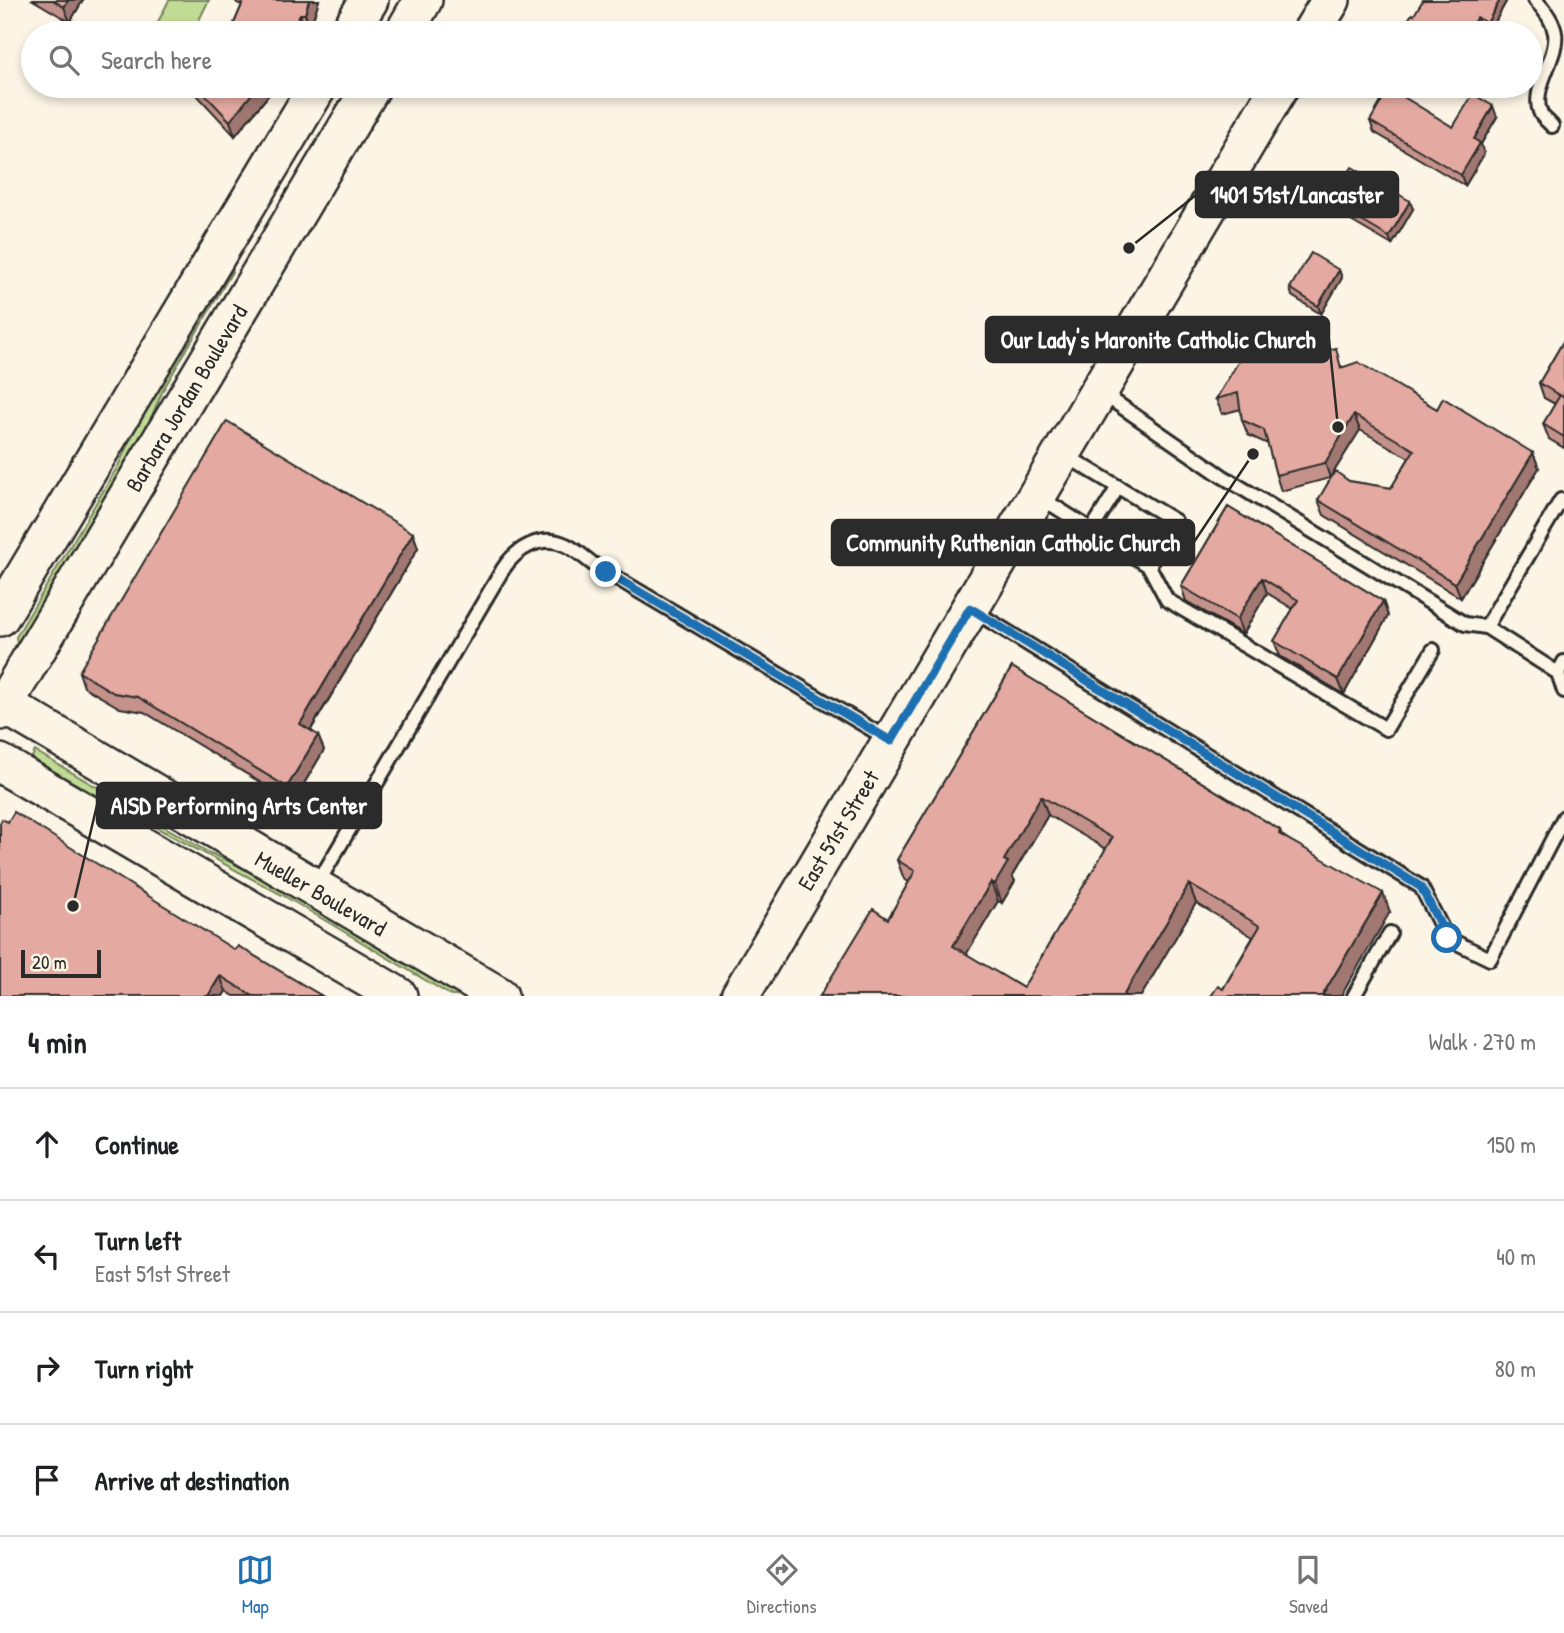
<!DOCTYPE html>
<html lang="en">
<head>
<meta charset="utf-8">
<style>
  :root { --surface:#fff; --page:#f6f6f6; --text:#202124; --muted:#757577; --line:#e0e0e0; --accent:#1f6fb2 }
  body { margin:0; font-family:"Patrick Hand",sans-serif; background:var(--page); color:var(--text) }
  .scale { position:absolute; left:21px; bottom:18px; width:80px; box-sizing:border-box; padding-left:7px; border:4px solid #2b2b2b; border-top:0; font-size:19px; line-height:24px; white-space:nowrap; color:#2b2b2b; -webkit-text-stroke:5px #fcf5e5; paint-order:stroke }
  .stop { position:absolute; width:21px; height:21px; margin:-16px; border:5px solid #1f6fb2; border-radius:50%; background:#fff }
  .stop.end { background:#1f6fb2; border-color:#fff; box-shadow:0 2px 7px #0008 }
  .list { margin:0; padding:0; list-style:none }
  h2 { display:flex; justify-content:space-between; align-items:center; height:91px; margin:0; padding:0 28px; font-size:30px }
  h2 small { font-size:23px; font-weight:400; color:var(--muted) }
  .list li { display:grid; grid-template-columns:46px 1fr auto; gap:21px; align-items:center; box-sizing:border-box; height:112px; padding:0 28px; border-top:2px solid var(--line) }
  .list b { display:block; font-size:26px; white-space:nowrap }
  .list p { margin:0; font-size:23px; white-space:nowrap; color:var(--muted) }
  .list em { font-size:23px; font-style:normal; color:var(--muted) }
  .icon { flex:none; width:38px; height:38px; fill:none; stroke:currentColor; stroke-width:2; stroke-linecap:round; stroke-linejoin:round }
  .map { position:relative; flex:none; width:1564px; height:996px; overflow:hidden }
  .search { position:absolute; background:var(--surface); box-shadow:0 4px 10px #0003; left:21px; right:21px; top:21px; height:77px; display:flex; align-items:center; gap:18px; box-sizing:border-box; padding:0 24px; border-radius:38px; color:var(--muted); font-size:26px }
  .sheet { height:539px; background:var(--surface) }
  nav { display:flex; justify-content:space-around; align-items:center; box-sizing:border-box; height:98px; border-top:2px solid var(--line); background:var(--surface); font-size:19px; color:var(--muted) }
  nav a { display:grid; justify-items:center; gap:4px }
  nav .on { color:var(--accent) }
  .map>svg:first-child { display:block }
</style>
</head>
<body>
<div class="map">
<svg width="1564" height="996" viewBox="0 0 1564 996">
  <rect width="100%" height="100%" fill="#fcf5e5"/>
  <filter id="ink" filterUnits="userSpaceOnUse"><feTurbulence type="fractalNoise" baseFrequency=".0143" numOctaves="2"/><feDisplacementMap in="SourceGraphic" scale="14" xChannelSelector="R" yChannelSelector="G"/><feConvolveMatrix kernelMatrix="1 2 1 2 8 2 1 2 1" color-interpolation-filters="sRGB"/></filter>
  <g filter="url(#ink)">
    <g fill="#c0db93" stroke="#76835f" stroke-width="2">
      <path d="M169 0H209L198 22 197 33H165L157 30 158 22Z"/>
      <path d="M232 263 233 270 163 390 144 434 19 643H17L16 637 118 466 143 411Z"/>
      <path d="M35 751 208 852 287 888 469 996H452L284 896 94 794 34 760 32 757Z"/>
    </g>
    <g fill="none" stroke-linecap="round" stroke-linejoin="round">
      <defs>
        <g id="lane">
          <path d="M1535 0C1543 8 1553 21 1555 33 1559 57 1529 90 1541 114 1543 118 1549 122 1552 126"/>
          <path d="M1102 393 1222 476 1465 624 1486 627 1558 673 1564 662"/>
          <path d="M1038 496 1149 566 1175 521 1065 455"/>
          <path d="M1092 529 1118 487"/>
          <path d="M1149 566 1167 600 1386 729 1433 650"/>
          <path d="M974 611 1421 887 1447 938 1490 959 1564 817"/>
          <path d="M1486 627 1561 500 1564 502"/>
          <path d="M1558 673 1564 691"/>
          <path d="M316 886 503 569C516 549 541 533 566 545 575 549 585 558 593 564L888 739"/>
          <path d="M1354 996 1390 933"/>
        </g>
        <g id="secondary">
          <path d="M349 33 369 0"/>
          <path d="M404 33 423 0"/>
          <path d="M1311 33 1331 0"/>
          <path d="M0 617 318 86"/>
          <path d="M0 702 499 996"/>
          <path d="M0 711 372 86"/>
          <path d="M0 763 398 996"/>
          <path d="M740 996 1280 86"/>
        </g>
      </defs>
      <use href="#lane" stroke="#2b2b2b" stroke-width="18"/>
      <use href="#secondary" stroke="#2b2b2b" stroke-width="42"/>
      <use href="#lane" stroke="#fcf5e5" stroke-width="12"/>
      <use href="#secondary" stroke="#fcf5e5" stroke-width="37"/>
    </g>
    <g fill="#c4928a" stroke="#2b2b2b" stroke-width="2" fill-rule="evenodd">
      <path d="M33 0H83L70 22Z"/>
      <path d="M235 0H319L310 29H305L303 33H230L242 5 237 3Z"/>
      <path d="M1507 0 1490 31 1479 24 1414 15Z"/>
      <path d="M194 86H276L235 136 197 95Z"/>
      <path d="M1497 117 1481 144 1484 154 1465 186 1374 132 1370 121 1453 127Z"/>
      <path d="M1331 203 1413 209 1392 245 1334 211Z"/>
      <path d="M1339 270 1342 278 1321 314 1292 296 1290 288Z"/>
      <path d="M1564 340V448L1549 439 1543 424 1555 404 1544 398 1539 383Z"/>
      <path d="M1315 354 1343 367 1437 409 1533 453 1539 468 1461 598 1324 515 1318 500 1349 481 1391 488 1409 458 1360 430 1330 478 1281 491 1276 475 1268 444 1248 435 1242 420 1241 409 1222 414 1216 399Z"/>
      <path d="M1228 507 1383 601 1388 616 1344 694 1280 656 1274 641 1293 609 1267 593 1243 634 1186 601 1181 586Z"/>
      <path d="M413 533 418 548 311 730 324 750 293 802 144 712 120 708 84 687 79 672Z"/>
      <path d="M1012 667 1280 830 1282 835 1390 912 1223 989 1253 937 1196 903 1141 996H820L888 919 909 882 904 879 897 860ZM1048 815 1106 849 1023 988 966 954 998 901 1002 903 1015 881 1012 876Z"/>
      <path d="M235 950 322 996H234L226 991 223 996H0Z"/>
    </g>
    <g fill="#a07771" stroke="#2b2b2b" stroke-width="2">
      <path d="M68 0H83L70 22 64 7Z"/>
      <path d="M309 0H319L310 29 305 14Z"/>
      <path d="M1500 0H1507L1490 31 1487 23Z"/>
      <path d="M300 14 305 29 303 33H290Z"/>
      <path d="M1477 17 1479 24 1473 33H1466Z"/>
      <path d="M258 86H276L235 136 230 121Z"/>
      <path d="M1493 106 1497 117 1481 144 1484 154 1465 186 1461 175 1474 139Z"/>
      <path d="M1410 201 1413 209 1392 245 1389 237Z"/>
      <path d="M1339 270 1342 278 1321 314 1318 306Z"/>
      <path d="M1354 415 1360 430 1330 478 1325 463Z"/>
      <path d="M1533 453 1539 468 1461 598 1455 583Z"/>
      <path d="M413 533 418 548 305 739 300 724Z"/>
      <path d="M1262 578 1267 593 1243 634 1237 619Z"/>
      <path d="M1383 601 1388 616 1344 694 1338 679Z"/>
      <path d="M318 735 324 750 293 802 287 787Z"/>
      <path d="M1041 796 1048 815 1012 876 1015 881 1002 903 995 884 1004 860Z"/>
      <path d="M991 882 998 901 960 965 953 946Z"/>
      <path d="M1189 884 1196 903 1141 996H1123Z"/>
      <path d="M1383 893 1390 912 1341 996H1322Z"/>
      <path d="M220 976 226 991 223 996H208Z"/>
    </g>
    <g fill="#e4aaa1" stroke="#2b2b2b" stroke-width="2" fill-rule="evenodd">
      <path d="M53 0H68L64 7Z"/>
      <path d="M244 0H309L305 14H300L290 33H230Z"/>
      <path d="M1423 0H1500L1487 23 1477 17 1466 33H1399L1412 14 1414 15Z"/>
      <path d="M197 86H258L230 121Z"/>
      <path d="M1389 88 1453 127 1473 94 1493 106 1474 139 1480 143 1461 175 1370 121Z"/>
      <path d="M1352 167 1410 201 1389 237 1331 203Z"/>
      <path d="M1311 253 1339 270 1318 306 1290 288Z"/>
      <path d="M1262 322 1315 354 1336 348 1341 368 1358 362 1437 409 1443 398 1533 453 1455 583 1318 500 1335 471 1349 481 1391 488 1414 450 1354 415 1325 463 1276 475 1264 430 1242 420 1238 393 1216 399Z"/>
      <path d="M1564 340V398L1539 383Z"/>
      <path d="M1560 395 1564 398V437L1543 424Z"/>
      <path d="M227 421 413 533 300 724 318 735 287 787 138 697 114 693 79 672Z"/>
      <path d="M1228 507 1383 601 1338 679 1274 641 1298 600 1262 578 1237 619 1181 586Z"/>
      <path d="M1012 667 1280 830 1279 834 1383 893 1322 996H1211L1218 986 1223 989 1260 926 1189 884 1123 996H820L873 909 888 919 915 871 897 860ZM1041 796 1112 838 1023 988 953 946 991 882 995 884 1008 862 1004 860Z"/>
      <path d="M14 812 235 950 238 946 322 996H253L220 976 208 996H0V823L2 819 8 822Z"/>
    </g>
  </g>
  <g fill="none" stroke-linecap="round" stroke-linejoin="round" filter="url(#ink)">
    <path stroke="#1f6fb2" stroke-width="9" d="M606 572 891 741 970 608 1421 887 1447 938"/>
  </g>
  <g text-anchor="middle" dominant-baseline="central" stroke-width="5" stroke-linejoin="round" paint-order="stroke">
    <g font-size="23" fill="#2b2b2b" stroke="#fcf5e5">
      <text transform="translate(186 398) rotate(-59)">Barbara Jordan Boulevard</text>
      <text transform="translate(838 830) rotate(-59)">East 51st Street</text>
      <text transform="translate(321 893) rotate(30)">Mueller Boulevard</text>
    </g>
  </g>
  <path fill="none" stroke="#2b2b2b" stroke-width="2.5" d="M1129 248L1196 195M1338 427L1329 340M1253 454L1194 542M73 906L97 805"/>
  <g fill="#2b2b2b" stroke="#fcf5e5" stroke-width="2.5">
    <circle cx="1129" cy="248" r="7"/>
    <circle cx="1338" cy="427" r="7"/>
    <circle cx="1253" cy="454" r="7"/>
    <circle cx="73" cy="906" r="7"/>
  </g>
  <g fill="#2b2b2b" stroke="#2b2b2b" stroke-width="2.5">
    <rect x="1196" y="172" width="202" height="45" rx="7"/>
    <rect x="986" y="317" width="343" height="45" rx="7"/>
    <rect x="832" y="520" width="362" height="45" rx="7"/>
    <rect x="97" y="783" width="284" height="45" rx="7"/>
  </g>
  <g font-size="24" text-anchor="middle" font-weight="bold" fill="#fff">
    <text x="1297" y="203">1401 51st/Lancaster</text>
    <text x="1158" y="348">Our Lady's Maronite Catholic Church</text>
    <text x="1013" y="551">Community Ruthenian Catholic Church</text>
    <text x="239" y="814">AISD Performing Arts Center</text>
  </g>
</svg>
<div class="scale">20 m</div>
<div class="stop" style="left:1447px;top:938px"></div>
<div class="stop end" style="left:606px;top:572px"></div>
<div class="search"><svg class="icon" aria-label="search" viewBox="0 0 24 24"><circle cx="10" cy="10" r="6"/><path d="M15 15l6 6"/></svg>Search here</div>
</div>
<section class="sheet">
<h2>4 min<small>Walk · 270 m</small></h2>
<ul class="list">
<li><svg class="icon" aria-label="ahead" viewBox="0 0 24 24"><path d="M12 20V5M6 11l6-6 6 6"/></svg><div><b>Continue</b></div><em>150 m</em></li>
<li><svg class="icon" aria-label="left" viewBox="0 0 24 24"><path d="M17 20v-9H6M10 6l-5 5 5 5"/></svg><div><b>Turn left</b><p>East 51st Street</p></div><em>40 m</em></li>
<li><svg class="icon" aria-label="right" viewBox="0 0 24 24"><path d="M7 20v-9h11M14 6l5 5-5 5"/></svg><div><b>Turn right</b></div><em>80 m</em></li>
<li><svg class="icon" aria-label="arrive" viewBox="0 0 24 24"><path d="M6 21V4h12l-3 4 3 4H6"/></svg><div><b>Arrive at destination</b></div></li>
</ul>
</section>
<nav>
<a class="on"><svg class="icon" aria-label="map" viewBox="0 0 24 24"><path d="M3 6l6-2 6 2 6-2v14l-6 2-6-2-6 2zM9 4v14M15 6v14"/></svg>Map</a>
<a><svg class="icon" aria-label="directions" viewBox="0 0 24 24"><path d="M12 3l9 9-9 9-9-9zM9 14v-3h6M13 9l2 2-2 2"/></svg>Directions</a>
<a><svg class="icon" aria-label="saved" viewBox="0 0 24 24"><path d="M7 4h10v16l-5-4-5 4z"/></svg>Saved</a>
</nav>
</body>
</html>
